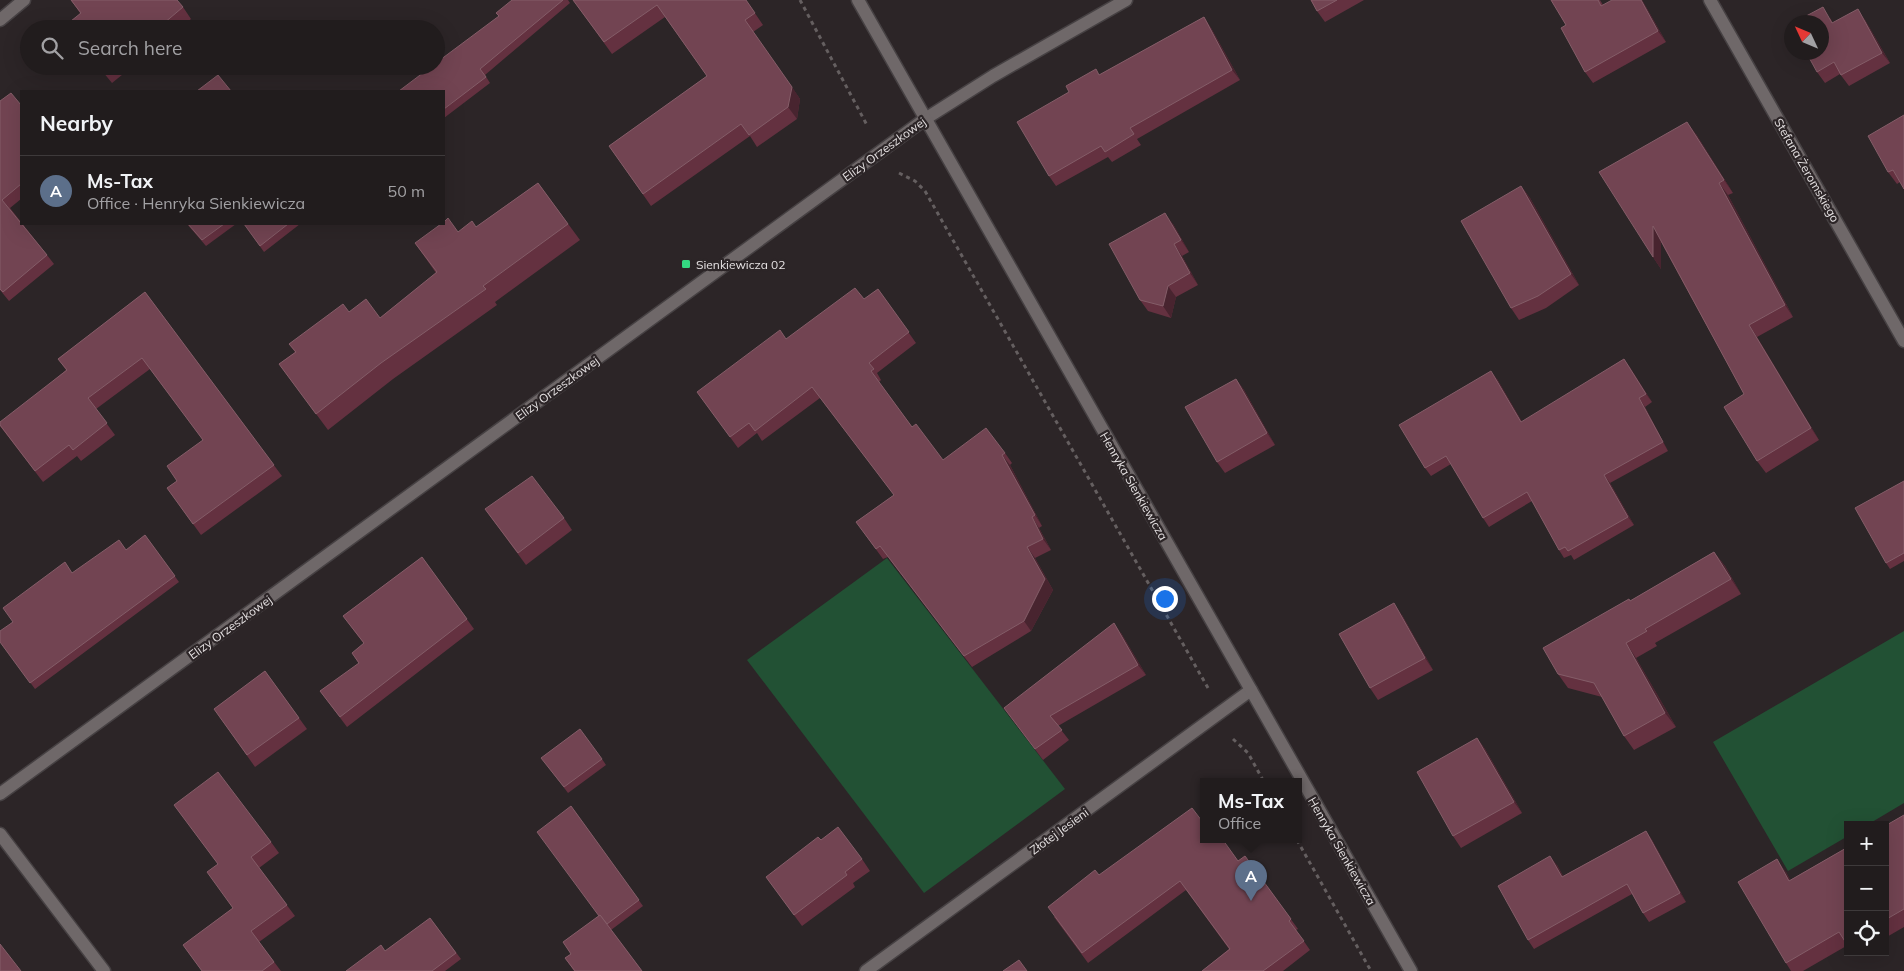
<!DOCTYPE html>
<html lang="en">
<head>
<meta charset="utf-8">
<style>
  :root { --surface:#211c1d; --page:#2d292a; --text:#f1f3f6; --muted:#a2a1a4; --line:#3e3a3b; --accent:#34d881 }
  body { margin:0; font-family:Mulish,sans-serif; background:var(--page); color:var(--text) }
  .controls { position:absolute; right:15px; bottom:15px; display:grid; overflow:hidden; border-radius:0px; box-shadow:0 5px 20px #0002 }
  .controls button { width:45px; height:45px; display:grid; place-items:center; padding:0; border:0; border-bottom:1px solid var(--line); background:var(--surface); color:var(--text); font:25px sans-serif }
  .compass { position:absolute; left:1784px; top:15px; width:45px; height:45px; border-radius:50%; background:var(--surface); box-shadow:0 5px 20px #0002; rotate:314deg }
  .you { position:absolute; left:1164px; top:598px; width:18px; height:18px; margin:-12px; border:4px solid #fff; border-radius:50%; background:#1a73e8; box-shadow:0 0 0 8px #1a73e833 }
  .badge { display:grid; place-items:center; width:32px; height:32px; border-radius:50%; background:var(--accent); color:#fff; font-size:16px; font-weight:700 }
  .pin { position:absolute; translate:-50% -41px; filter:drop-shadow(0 1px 2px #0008) }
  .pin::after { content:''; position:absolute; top:26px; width:18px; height:15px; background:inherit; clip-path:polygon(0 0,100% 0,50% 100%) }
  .popup { position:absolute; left:1200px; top:778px; width:102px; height:65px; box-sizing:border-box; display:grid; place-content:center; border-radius:0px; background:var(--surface); filter:drop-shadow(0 1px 4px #0005); font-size:16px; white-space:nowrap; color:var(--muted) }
  .popup b { font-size:19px; color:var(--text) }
  .popup::after { content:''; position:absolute; left:50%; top:100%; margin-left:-10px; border:10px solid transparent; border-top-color:var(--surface) }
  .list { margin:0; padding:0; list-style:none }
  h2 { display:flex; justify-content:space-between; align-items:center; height:65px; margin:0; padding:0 20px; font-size:21px }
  h2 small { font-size:16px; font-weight:400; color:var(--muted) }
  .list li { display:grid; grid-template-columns:32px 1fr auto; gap:15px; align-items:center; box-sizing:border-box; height:70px; padding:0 20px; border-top:1px solid var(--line) }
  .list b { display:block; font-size:19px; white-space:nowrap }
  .list p { margin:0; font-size:16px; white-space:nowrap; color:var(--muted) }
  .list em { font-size:16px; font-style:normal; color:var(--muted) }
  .icon { flex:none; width:28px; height:28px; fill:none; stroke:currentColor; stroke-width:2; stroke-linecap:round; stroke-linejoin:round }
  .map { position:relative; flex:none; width:1904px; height:971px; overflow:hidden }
  .search { position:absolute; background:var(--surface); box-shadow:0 5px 20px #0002; left:20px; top:20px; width:425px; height:55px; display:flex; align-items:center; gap:12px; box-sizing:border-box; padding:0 18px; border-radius:28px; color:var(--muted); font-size:19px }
  .panel { position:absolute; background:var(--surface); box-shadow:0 5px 20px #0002; left:20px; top:90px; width:425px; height:135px; border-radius:0px }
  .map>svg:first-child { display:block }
</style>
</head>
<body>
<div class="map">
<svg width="1904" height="971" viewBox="0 0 1904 971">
  <rect width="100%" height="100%" fill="#2c2527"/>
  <g fill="#225134">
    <path d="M887 558 1065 789 924 893 747 660Z"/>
    <path d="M1904 631V803L1867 825H1848V836L1788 871 1713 742Z"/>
  </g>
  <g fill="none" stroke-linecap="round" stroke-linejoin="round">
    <defs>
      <g id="minor">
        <path d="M1710 0 1904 341"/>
        <path d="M0 20 24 0"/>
        <path d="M925 119 993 76 1126 0"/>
        <path d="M0 834 104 971"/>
        <path d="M866 971 1251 690"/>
      </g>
      <g id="tertiary">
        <path d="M858 0 1411 971"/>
        <path d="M0 794 925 119"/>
      </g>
    </defs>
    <use href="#minor" stroke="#464143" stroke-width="15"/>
    <use href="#tertiary" stroke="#464143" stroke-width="15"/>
    <g stroke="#655f60" stroke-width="3" stroke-dasharray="4 4" stroke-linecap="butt">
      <path d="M800 0 868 127"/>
      <path d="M899 173 915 181 925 191 1208 688"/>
      <path d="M1233 739 1248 753 1264 782"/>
      <path d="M1297 840 1371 971"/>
    </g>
    <use href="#minor" stroke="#6f6869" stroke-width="12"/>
    <use href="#tertiary" stroke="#6f6869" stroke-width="12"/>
  </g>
  <g fill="#643140">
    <path d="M71 0 183 7 191 19 179 29H69L80 13Z"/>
    <path d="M512 0H568L570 3 485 75 490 83 444 118V91L499 16Z"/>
    <path d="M573 0H746L763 25 753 32 800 99 797 119 757 147 750 136 651 206 609 146 707 76 665 17 612 54Z"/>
    <path d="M1311 0H1364L1325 22 1317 11Z"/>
    <path d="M1551 0H1600L1603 5 1642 0 1666 42 1593 83 1585 72 1566 25Z"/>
    <path d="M1204 17 1211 28 1240 80 1137 139 1141 145 1112 162 1108 157 1056 186 1049 176 1099 75Z"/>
    <path d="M1830 18 1833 23 1865 20 1890 63 1849 86 1840 74 1825 83 1817 72Z"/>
    <path d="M98 66H133L112 83Z"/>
    <path d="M0 101 21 105V199L10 208 47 255 54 264 9 301 0 290Z"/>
    <path d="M1904 115 1900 182 1897 184 1888 172Z"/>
    <path d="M1696 134 1733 193 1728 195 1793 317 1757 337 1819 440 1766 473 1757 461 1744 394 1661 242V269L1653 257Z"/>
    <path d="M538 183 580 240 495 302 497 305 393 379 328 430 279 364 295 352 289 344 349 312 380 318 436 273 415 243 476 227Z"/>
    <path d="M1521 186 1530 198 1579 285 1546 308 1519 320 1511 308Z"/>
    <path d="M187 224H236L206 246Z"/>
    <path d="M244 224H300L264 252Z"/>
    <path d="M1173 224 1189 252 1182 256 1198 285 1176 297 1171 318 1148 311 1140 300Z"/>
    <path d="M878 289 916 343 877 373 881 380 879 382 912 427 943 460 1005 453 1012 463 1010 465 1042 526 1039 528 1051 550 1035 558 1053 590 1031 631 972 667 888 557 883 559 856 522 894 495 820 398 762 441 757 433 738 448 697 392 786 339 864 299Z"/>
    <path d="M145 292 282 476 201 535 167 488 177 481 203 440 150 369 96 409 115 435 81 461 77 456 43 482 0 426 66 370 58 359Z"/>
    <path d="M1624 359 1652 402 1645 407 1668 451 1610 483 1634 525 1574 560 1571 555 1564 558 1559 550 1532 501 1489 527 1483 518 1451 464 1431 476 1425 468 1497 379 1522 422Z"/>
    <path d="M1236 379 1244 390 1275 445 1225 473 1217 462Z"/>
    <path d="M1904 481V561L1890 569 1886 563Z"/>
    <path d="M485 509 564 518 572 530 526 565Z"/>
    <path d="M145 535 179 582 35 689 0 642 12 622 72 573 126 550Z"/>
    <path d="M1714 552 1725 566 1741 594 1655 643 1657 646 1636 658 1676 727 1634 750 1624 736 1602 697 1568 688 1558 674 1630 601Z"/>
    <path d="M422 557 474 629 347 727 320 691 359 664 352 653 364 644 343 616Z"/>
    <path d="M1402 615 1433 670 1378 700 1370 688Z"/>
    <path d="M1121 633 1146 675 1058 726 1069 740 1043 760 1004 708Z"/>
    <path d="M265 671 307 729 255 767 214 709Z"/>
    <path d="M1477 738 1485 749 1522 813 1461 848 1453 836Z"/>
    <path d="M602 759 606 765 568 793 546 764Z"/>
    <path d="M174 805 271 842 279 853 259 868 295 916 259 942 281 971H202L183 945 233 908 218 864Z"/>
    <path d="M571 806 643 906 611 930 642 971H574L565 958 571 954 563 942 599 916Z"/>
    <path d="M1904 815V927L1885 938V826Z"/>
    <path d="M1202 821 1238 861 1245 856 1298 929 1296 930 1310 950 1283 971H1202L1229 949 1186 890 1088 963 1054 917 1099 875Z"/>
    <path d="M1646 831 1652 840 1686 902 1649 922 1643 913 1632 894 1534 949 1528 940 1557 865 1563 876Z"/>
    <path d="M821 840 862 859 870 871 853 883 855 887 802 926 766 877Z"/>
    <path d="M1848 847V945L1803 971H1791L1786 963V872L1790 880Z"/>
    <path d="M430 918 461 959 445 971H346L385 951Z"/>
    <path d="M1853 952H1860L1855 955Z"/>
  </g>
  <g fill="#48242f">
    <path d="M1641 0H1642L1666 42 1658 31Z"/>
    <path d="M1858 9 1865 20 1890 63 1882 53Z"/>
    <path d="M1204 17 1211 28 1240 80 1232 70Z"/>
    <path d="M792 87 800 99 797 119 788 107Z"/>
    <path d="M1687 122 1696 134 1733 193 1724 180Z"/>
    <path d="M1719 183 1728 195 1793 317 1785 305Z"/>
    <path d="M1521 186 1530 198 1579 285 1571 274Z"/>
    <path d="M1165 213 1173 224 1189 252 1181 240Z"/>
    <path d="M1653 226 1661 238V269L1653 257Z"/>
    <path d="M1174 244 1182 256 1198 285 1190 273Z"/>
    <path d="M1168 286 1176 297 1171 318 1163 306Z"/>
    <path d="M1749 325 1757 337 1819 440 1811 428Z"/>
    <path d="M1624 359 1630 367 1652 402 1646 394Z"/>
    <path d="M1491 371 1497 379 1527 430 1521 422Z"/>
    <path d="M1236 379 1244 390 1275 445 1267 433Z"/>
    <path d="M1639 398 1645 407 1668 451 1663 442Z"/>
    <path d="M1002 455 1010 465 1042 526 1035 515Z"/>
    <path d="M1604 475 1610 483 1634 525 1628 517Z"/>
    <path d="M1032 517 1039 528 1051 550 1043 539Z"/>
    <path d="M1027 547 1035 558 1053 590 1031 631 1024 621Z"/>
    <path d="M1714 552 1725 566 1741 594 1731 579Z"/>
    <path d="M1394 603 1402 615 1433 670 1425 658Z"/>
    <path d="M1114 623 1121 633 1146 675 1138 665Z"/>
    <path d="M1626 643 1636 658 1676 727 1665 713Z"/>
    <path d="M1477 738 1485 749 1522 813 1514 802Z"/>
    <path d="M1646 831 1652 840 1686 902 1680 893Z"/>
    <path d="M1550 856 1557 865 1569 886 1562 877Z"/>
    <path d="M1777 859 1786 872 1798 894 1789 881Z"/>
  </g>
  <g fill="#724452" stroke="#845d68">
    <path d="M71 0H177L183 7 157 29H69L66 25 81 13Z"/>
    <path d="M512 0H563L480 69 486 77 444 109V91H399L432 66H436V63L499 16 496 13Z"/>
    <path d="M573 0H746L755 13 745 20 792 87 788 107 749 135 741 124 643 194 609 146 707 76 657 5 604 42Z"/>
    <path d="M1311 0H1337L1317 11Z"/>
    <path d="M1551 0H1598L1601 6 1612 0H1641L1658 31 1585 72 1561 28 1566 25Z"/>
    <path d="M1823 7 1832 23 1858 9 1882 53 1841 75 1834 62 1817 72 1806 52H1822V22H1795Z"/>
    <path d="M1204 17 1232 70 1130 128 1134 134 1105 152 1101 146 1049 176 1017 122 1069 92 1066 86 1096 69 1099 75Z"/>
    <path d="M100 66H111L104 72Z"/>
    <path d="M218 75 231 91H197Z"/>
    <path d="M11 93 21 105V184L2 200 47 255 3 292 0 289V101Z"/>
    <path d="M1904 115V189L1893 170 1888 172 1868 136Z"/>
    <path d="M1687 122 1724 180 1719 183 1785 305 1749 325 1811 428 1757 461 1724 407 1744 394 1653 226V257L1599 172Z"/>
    <path d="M538 183 568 224 483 286 486 289 381 363 316 414 279 364 296 352 289 344 343 304 349 312 366 299 380 318 437 272 415 243 441 224H444V222L448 218 458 232 472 221 476 227Z"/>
    <path d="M1521 186 1571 274 1538 296 1511 308 1461 221Z"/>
    <path d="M1165 213 1181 240 1174 244 1190 273 1168 286 1163 306 1140 300 1109 244Z"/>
    <path d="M188 224H224L202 240Z"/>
    <path d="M244 224H288L260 246Z"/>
    <path d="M855 288 864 299 878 289 909 332 869 363 874 369 871 371 912 427 916 424 943 460 986 428 1005 453 1002 455 1035 515 1032 517 1043 539 1027 547 1045 579 1024 621 964 656 880 546 876 549 856 522 894 495 812 387 755 431 749 423 730 437 697 392 780 330 786 339Z"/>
    <path d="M145 292 274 465 193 524 167 488 177 481 167 466 203 440 142 358 88 398 107 423 73 450 69 445 35 471 0 425V422L67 370 58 359Z"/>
    <path d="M1624 359 1646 394 1639 398 1663 442 1604 475 1628 517 1568 551 1565 547 1559 550 1527 492 1483 518 1446 456 1425 468 1399 425 1491 371 1521 422Z"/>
    <path d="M1236 379 1267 433 1217 462 1185 407Z"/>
    <path d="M532 476 564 518 518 553 485 509Z"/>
    <path d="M1904 481V553L1886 563 1855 508Z"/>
    <path d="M145 535 175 576 30 683 0 642V631L13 622 3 608 65 562 72 573 119 540 126 550Z"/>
    <path d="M1714 552 1731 579 1645 629 1647 631 1626 643 1665 713 1624 736 1594 683 1558 674 1543 648 1629 599 1630 601Z"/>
    <path d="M422 557 467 619 340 717 320 691 359 663 352 653 364 643 343 616Z"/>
    <path d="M1394 603 1425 658 1370 688 1339 634Z"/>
    <path d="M1114 623 1138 665 1050 716 1062 730 1035 749 1004 708Z"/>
    <path d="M265 671 299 718 247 755 214 709Z"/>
    <path d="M580 729 602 759 564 787 541 758Z"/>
    <path d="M1477 738 1514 802 1453 836 1417 772Z"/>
    <path d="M218 772 271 842 251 857 287 905 251 931 274 962 262 971H202L183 945 233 908 207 872 218 864 174 805Z"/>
    <path d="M571 806 639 900 607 924 600 915 599 916 537 832Z"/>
    <path d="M1192 808 1202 821 1204 820V840H1223L1238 861 1245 856 1291 919 1289 921 1304 941 1263 971H1202L1230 949 1180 881 1082 953 1048 907 1095 870 1099 875Z"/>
    <path d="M1904 815V909L1885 920V826Z"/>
    <path d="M838 827 862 859 845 872 847 875 794 915 766 877 818 837 821 840Z"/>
    <path d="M1646 831 1680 893 1643 913 1627 884 1528 940 1498 886 1550 856 1562 877Z"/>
    <path d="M1848 847V941L1846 943 1839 932 1786 963 1738 882 1777 859 1789 881Z"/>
    <path d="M600 915 642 971H575L565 958 571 954 563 942Z"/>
    <path d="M430 918 456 953 432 971H346L381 945 385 951Z"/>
    <path d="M0 944 21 971H0Z"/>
    <path d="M1019 960 1027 971H1003Z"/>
  </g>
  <rect fill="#34d881" stroke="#2c2527" stroke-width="2" x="681" y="259" width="10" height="10" rx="2.5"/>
  <g text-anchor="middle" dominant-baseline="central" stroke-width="4.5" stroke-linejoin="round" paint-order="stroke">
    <g font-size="12" fill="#e6e2e3" stroke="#2c2527">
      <text transform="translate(884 149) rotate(-36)">Elizy Orzeszkowej</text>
      <text transform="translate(1807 170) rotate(60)">Stefana Żeromskiego</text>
      <text transform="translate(557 388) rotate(-36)">Elizy Orzeszkowej</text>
      <text transform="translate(1134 486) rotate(60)">Henryka Sienkiewicza</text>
      <text transform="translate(230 627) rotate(-36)">Elizy Orzeszkowej</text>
      <text transform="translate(1059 831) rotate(-36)">Złotej Jesieni</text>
      <text transform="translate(1342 851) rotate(60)">Henryka Sienkiewicza</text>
    </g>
    <g font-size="12" fill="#e6e2e3" stroke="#2c2527" text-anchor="start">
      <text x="696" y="264">Sienkiewicza 02</text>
    </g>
  </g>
</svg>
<div class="controls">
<button>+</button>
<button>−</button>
<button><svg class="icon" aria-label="locate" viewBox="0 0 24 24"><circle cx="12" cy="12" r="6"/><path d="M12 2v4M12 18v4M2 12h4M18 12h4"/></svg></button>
</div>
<svg class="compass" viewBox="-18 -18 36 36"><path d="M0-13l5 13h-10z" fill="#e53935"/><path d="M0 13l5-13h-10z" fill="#a2a1a4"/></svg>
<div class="you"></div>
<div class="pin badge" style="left:1251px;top:901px;background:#5c6f8a">A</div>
<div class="popup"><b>Ms-Tax</b>Office</div>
<div class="search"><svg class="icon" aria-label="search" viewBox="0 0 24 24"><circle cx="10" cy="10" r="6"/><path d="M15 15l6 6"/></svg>Search here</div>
<section class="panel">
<h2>Nearby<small></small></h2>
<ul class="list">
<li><span class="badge" style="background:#5c6f8a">A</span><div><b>Ms-Tax</b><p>Office · Henryka Sienkiewicza</p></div><em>50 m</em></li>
</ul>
</section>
</div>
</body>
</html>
